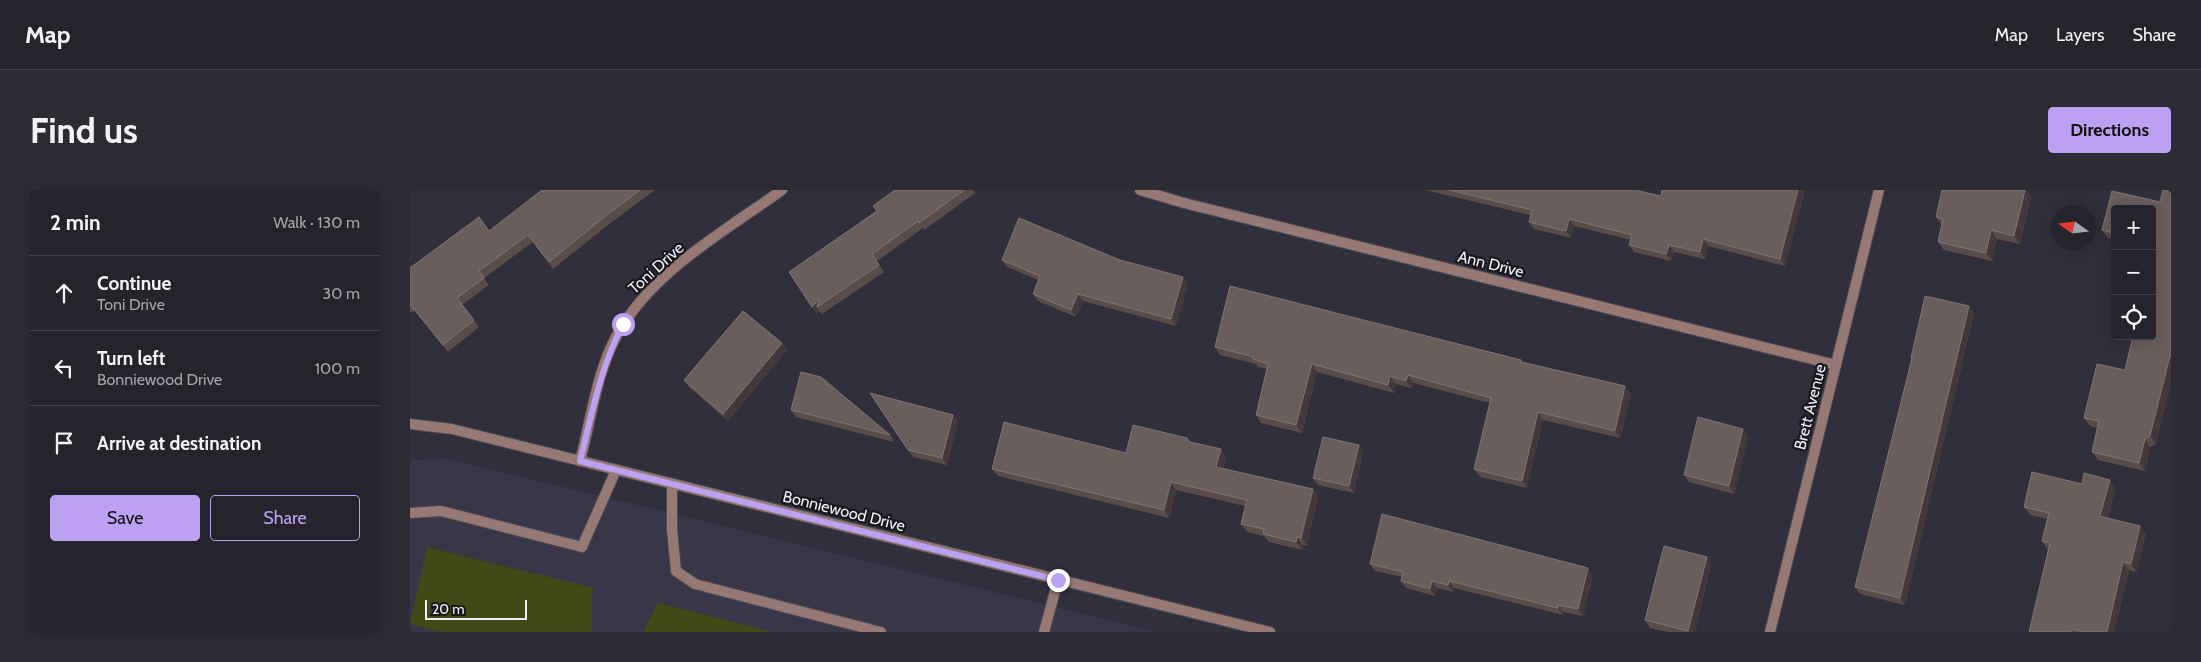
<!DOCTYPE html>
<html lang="en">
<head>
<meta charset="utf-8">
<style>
  :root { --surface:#25232c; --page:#2d2b34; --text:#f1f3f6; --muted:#a3a4a9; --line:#424048; --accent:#bca0f2 }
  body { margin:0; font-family:Cabin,sans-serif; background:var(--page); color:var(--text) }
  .controls { position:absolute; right:15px; top:15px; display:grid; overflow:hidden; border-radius:5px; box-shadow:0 2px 12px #0003 }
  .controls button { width:45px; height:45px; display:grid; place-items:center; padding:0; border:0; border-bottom:1px solid var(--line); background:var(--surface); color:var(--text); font:25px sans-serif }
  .compass { position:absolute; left:1641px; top:15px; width:45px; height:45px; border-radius:50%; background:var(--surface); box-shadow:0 2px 12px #0003; rotate:284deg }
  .scale { position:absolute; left:15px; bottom:12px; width:102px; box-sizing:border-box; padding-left:5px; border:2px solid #f0eff7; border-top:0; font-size:14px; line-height:18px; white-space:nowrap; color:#f0eff7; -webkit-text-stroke:4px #19181d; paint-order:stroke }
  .stop { position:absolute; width:15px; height:15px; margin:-11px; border:4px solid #bca0f2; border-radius:50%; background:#fff }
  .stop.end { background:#bca0f2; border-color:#fff; box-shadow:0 1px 5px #0008 }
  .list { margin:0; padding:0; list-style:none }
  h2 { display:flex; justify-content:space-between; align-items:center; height:65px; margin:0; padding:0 20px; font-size:21px }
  h2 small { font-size:16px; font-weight:400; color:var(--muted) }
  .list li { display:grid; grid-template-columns:32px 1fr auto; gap:15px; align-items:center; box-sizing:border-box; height:75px; padding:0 20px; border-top:1px solid var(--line) }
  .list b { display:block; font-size:19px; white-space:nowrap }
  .list p { margin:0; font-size:16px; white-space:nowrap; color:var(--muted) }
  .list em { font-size:16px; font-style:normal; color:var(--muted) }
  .actions { display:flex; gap:10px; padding:15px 20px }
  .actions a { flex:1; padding:11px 0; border:1px solid var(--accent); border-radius:5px; text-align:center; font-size:18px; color:var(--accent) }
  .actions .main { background:var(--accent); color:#111 }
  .icon { flex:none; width:28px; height:28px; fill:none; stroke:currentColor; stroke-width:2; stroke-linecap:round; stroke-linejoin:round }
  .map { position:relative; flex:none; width:1761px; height:442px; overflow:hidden; border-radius:5px }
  header { display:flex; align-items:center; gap:30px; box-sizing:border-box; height:70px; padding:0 25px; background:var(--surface); border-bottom:1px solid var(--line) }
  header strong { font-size:24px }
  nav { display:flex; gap:28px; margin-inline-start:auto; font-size:18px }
  .intro { display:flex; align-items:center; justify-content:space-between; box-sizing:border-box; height:120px; padding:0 30px }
  h1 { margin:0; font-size:35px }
  .button { padding:12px 22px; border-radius:5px; background:var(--accent); color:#111; font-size:18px; font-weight:700 }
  main { display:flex; gap:30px; padding:0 30px }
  aside { flex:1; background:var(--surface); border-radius:5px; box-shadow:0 2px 12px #0003 }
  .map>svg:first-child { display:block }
</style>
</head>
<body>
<header>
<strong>Map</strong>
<nav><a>Map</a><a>Layers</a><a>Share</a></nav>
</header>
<div class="intro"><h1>Find us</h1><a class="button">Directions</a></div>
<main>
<aside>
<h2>2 min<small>Walk · 130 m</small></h2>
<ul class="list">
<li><svg class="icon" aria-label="ahead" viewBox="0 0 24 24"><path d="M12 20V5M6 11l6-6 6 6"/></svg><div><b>Continue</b><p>Toni Drive</p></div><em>30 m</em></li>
<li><svg class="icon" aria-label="left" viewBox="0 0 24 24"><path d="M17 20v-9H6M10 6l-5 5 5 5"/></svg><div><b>Turn left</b><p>Bonniewood Drive</p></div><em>100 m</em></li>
<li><svg class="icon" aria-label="arrive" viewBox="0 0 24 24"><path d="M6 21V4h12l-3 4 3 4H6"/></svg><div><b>Arrive at destination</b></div></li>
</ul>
<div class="actions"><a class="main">Save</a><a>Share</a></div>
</aside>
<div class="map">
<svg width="1761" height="442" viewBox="0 0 1761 442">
  <rect width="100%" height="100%" fill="#312f3b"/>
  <path fill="#3a3649" d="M38 269 748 442H0V270Z"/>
  <g fill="#414916">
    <path d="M17 357 184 398 182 402V442H32L0 434Z"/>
    <path d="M248 413 363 442H233Z"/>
  </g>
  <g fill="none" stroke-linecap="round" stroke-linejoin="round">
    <defs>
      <g id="service">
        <path d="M262 294V339L266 381 285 394 471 442"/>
        <path d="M0 323 31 321 172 357 206 280"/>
        <path d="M634 442 648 390"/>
      </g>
      <g id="minor">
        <path d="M730 0 774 13 1426 175"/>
        <path d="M0 234 42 239 860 442"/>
        <path d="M170 271C180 234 185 193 201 157 233 86 311 44 372 0"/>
        <path d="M1360 442 1469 0"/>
      </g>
    </defs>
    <use href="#service" stroke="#4c4a55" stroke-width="12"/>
    <use href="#minor" stroke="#4c4a55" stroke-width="12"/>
    <use href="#service" stroke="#967975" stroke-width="10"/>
    <use href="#minor" stroke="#967975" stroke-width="10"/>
  </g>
  <g fill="#5a4c49">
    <path d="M132 0H245L198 35 143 79 123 52 74 88 79 95 52 115 69 137 38 162 5 121 0 123V78L79 41Z"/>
    <path d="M485 0H563L565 3 514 40 513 38 467 71 474 82 412 124 409 121 407 124 379 82 467 21Z"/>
    <path d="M1015 0H1225L1251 6 1395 0 1375 76 1298 56 1295 69 1264 62 1261 71 1224 62 1219 55 1221 50 1164 36 1161 48 1124 39 1119 32 1120 25Z"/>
    <path d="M1532 0H1616L1621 7 1610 54 1587 49 1582 71 1534 60 1528 52 1532 35 1526 27Z"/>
    <path d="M1753 0H1761V193L1746 254 1740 257 1735 281 1688 270 1682 262 1688 238 1680 236 1674 228 1687 174 1715 180 1723 146H1742V70L1745 60 1742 59V19H1705V50L1698 48 1692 40 1702 1 1750 12Z"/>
    <path d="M592 70H710L778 94 766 136 673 111 666 127 628 111 623 104 628 90 597 77Z"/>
    <path d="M1559 116 1564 123 1495 415 1450 404 1445 397 1502 170 1501 168Z"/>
    <path d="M372 153 377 160 318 231 279 197 274 190Z"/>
    <path d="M805 157 1111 170 1113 172 1215 196 1221 204 1210 248 1133 230 1117 298 1070 287 1064 279 1080 213 1003 193 1002 198 986 194 984 203 907 182 892 243 851 233 846 225 857 179 848 177 846 174 810 165Z"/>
    <path d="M460 203 543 225 548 232 537 275 503 267Z"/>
    <path d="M381 220 480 245 484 252 386 227Z"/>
    <path d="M1338 246 1324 304 1279 292 1274 285Z"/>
    <path d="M780 252 816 267 813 278 903 299 908 307 897 356 893 355 892 360 859 352 854 346 837 342 831 334 835 316 766 300 759 328 588 286 582 279 716 263Z"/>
    <path d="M953 262 944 303 908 295 903 288Z"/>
    <path d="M1672 294 1705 298 1698 328 1736 344 1726 382 1719 380 1704 442H1619L1639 360 1637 359 1632 351 1637 329 1620 325 1614 317Z"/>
    <path d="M1297 367 1301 374 1285 442H1258L1240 438 1235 430Z"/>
    <path d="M960 374 1183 385 1173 426 1153 422V425L1044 398 1043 402 1027 398 1025 406 996 398 991 391 992 387 965 381Z"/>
  </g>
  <g fill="#43393c">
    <path d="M1388 0H1395L1375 76 1370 69Z"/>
    <path d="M1615 0H1616L1621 7 1610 54 1604 46Z"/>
    <path d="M1159 29 1164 36 1161 48 1156 41Z"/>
    <path d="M1581 40 1587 49 1582 71 1576 63Z"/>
    <path d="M1293 49 1298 56 1295 69 1290 62Z"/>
    <path d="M1259 55 1264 62 1261 71 1256 64Z"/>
    <path d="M773 87 778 94 766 136 761 129Z"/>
    <path d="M668 104 673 111 666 127 661 120Z"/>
    <path d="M409 109 407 117 409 121 407 124 402 117Z"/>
    <path d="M1559 116 1564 123 1495 415 1490 408Z"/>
    <path d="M372 153 377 160 318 231 313 224Z"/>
    <path d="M1760 166 1761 168V193L1746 254 1740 246Z"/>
    <path d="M902 174 907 182 892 243 886 235Z"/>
    <path d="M998 185 1003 193 1002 198 996 191Z"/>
    <path d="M980 186 986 194 984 203 978 195Z"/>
    <path d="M1215 196 1221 204 1210 248 1205 241Z"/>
    <path d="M1128 222 1133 230 1117 298 1112 291Z"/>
    <path d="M543 225 548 232 537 275 532 268Z"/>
    <path d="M1333 239 1338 246 1324 304 1319 296Z"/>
    <path d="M1735 249 1740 257 1735 281 1729 273Z"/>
    <path d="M949 255 953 262 944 303 939 296Z"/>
    <path d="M811 259 816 267 812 285 806 277Z"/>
    <path d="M1700 290 1705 298 1696 334 1690 326Z"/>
    <path d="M761 292 766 300 759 328 754 320Z"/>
    <path d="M903 299 908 307 897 356 891 348Z"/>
    <path d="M1730 336 1736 344 1726 382 1721 374Z"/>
    <path d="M887 347 893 355 892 360 886 352Z"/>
    <path d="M1297 367 1301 374 1285 442H1279L1278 441Z"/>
    <path d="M1713 372 1719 380 1704 442H1697Z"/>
    <path d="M1178 378 1183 385 1173 426 1168 419Z"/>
    <path d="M1022 391 1027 398 1025 406 1020 399Z"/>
    <path d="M1039 391 1044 398 1043 402 1038 395Z"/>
    <path d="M1148 415 1153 422V425L1148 418Z"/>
  </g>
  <g fill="#6a5e5c" stroke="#7f7474">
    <path d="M132 0H230L193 28 139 72 118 45 69 81 74 88 47 108 64 130 33 155 0 114V78L69 27 79 41Z"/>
    <path d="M485 0H554L509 33 508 31 462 64 469 75 407 117 409 109 402 117 379 82 467 21 463 16Z"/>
    <path d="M1039 0H1225L1251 6 1252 0H1388L1370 69 1293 49 1290 62 1259 55 1256 64 1219 55 1222 45 1159 29 1156 41 1119 32 1122 20Z"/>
    <path d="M1532 0H1615L1604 46 1581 40 1576 63 1528 52 1533 29 1526 27Z"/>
    <path d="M1753 0H1761V166H1760L1740 246 1735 249 1729 273 1682 262 1689 231 1674 228 1687 174 1715 180 1723 146H1742V70L1746 53 1742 52V19H1705V43L1692 40 1702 1 1750 12Z"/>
    <path d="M609 28 710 70 773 87 761 129 668 104 661 120 623 104 630 86 592 70Z"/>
    <path d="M820 96 1111 170V172L1215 196 1205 241 1128 222 1112 291 1064 279 1081 208 998 185 996 191 980 186 978 195 902 174 886 235 846 225 858 174 843 169 844 167 805 157Z"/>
    <path d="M1515 106 1559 116 1490 408 1445 397 1502 168H1501Z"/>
    <path d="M333 121 372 153 313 224 274 190Z"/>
    <path d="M391 182 411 187 480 245 381 220Z"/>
    <path d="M460 203 543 225 532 268 498 260Z"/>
    <path d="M1288 227 1333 239 1319 296 1274 285Z"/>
    <path d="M594 232 716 263 723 235 777 248 780 252 811 259 806 277 903 299 891 348 887 347 886 352 853 344 854 339 831 334 837 310 761 292 754 320 582 279Z"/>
    <path d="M913 247 949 255 939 296 903 288Z"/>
    <path d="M1622 282 1672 294 1674 283 1700 290 1690 326 1730 336 1721 374 1713 372 1697 442H1674L1662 439 1661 442H1619L1640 353 1632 351 1639 323 1614 317Z"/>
    <path d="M972 324 1178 378 1168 419 1148 415V418L1039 391 1038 395 1022 391 1020 399 991 391 993 382 960 374Z"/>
    <path d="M1254 356 1297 367 1278 441 1235 430Z"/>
  </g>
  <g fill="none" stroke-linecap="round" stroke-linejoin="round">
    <path stroke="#bca0f2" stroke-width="6" d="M213 134C190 179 182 223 170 271L648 390"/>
  </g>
  <g text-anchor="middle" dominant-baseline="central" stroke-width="4.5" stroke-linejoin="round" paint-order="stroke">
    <g font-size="16" fill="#f0eff7" stroke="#19181d">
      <text transform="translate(1081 74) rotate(14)">Ann Drive</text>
      <text transform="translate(246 78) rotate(-42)">Toni Drive</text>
      <text transform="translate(1400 217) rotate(-76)">Brett Avenue</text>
      <text transform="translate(434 321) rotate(14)">Bonniewood Drive</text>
    </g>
  </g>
</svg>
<div class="controls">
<button>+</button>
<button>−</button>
<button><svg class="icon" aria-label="locate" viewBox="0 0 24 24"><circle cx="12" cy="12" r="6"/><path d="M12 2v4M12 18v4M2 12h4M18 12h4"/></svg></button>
</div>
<svg class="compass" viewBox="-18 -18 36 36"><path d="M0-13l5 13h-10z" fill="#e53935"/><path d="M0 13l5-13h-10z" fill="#a3a4a9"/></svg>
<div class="scale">20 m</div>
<div class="stop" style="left:213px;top:134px"></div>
<div class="stop end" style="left:648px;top:390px"></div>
</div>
</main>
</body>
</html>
